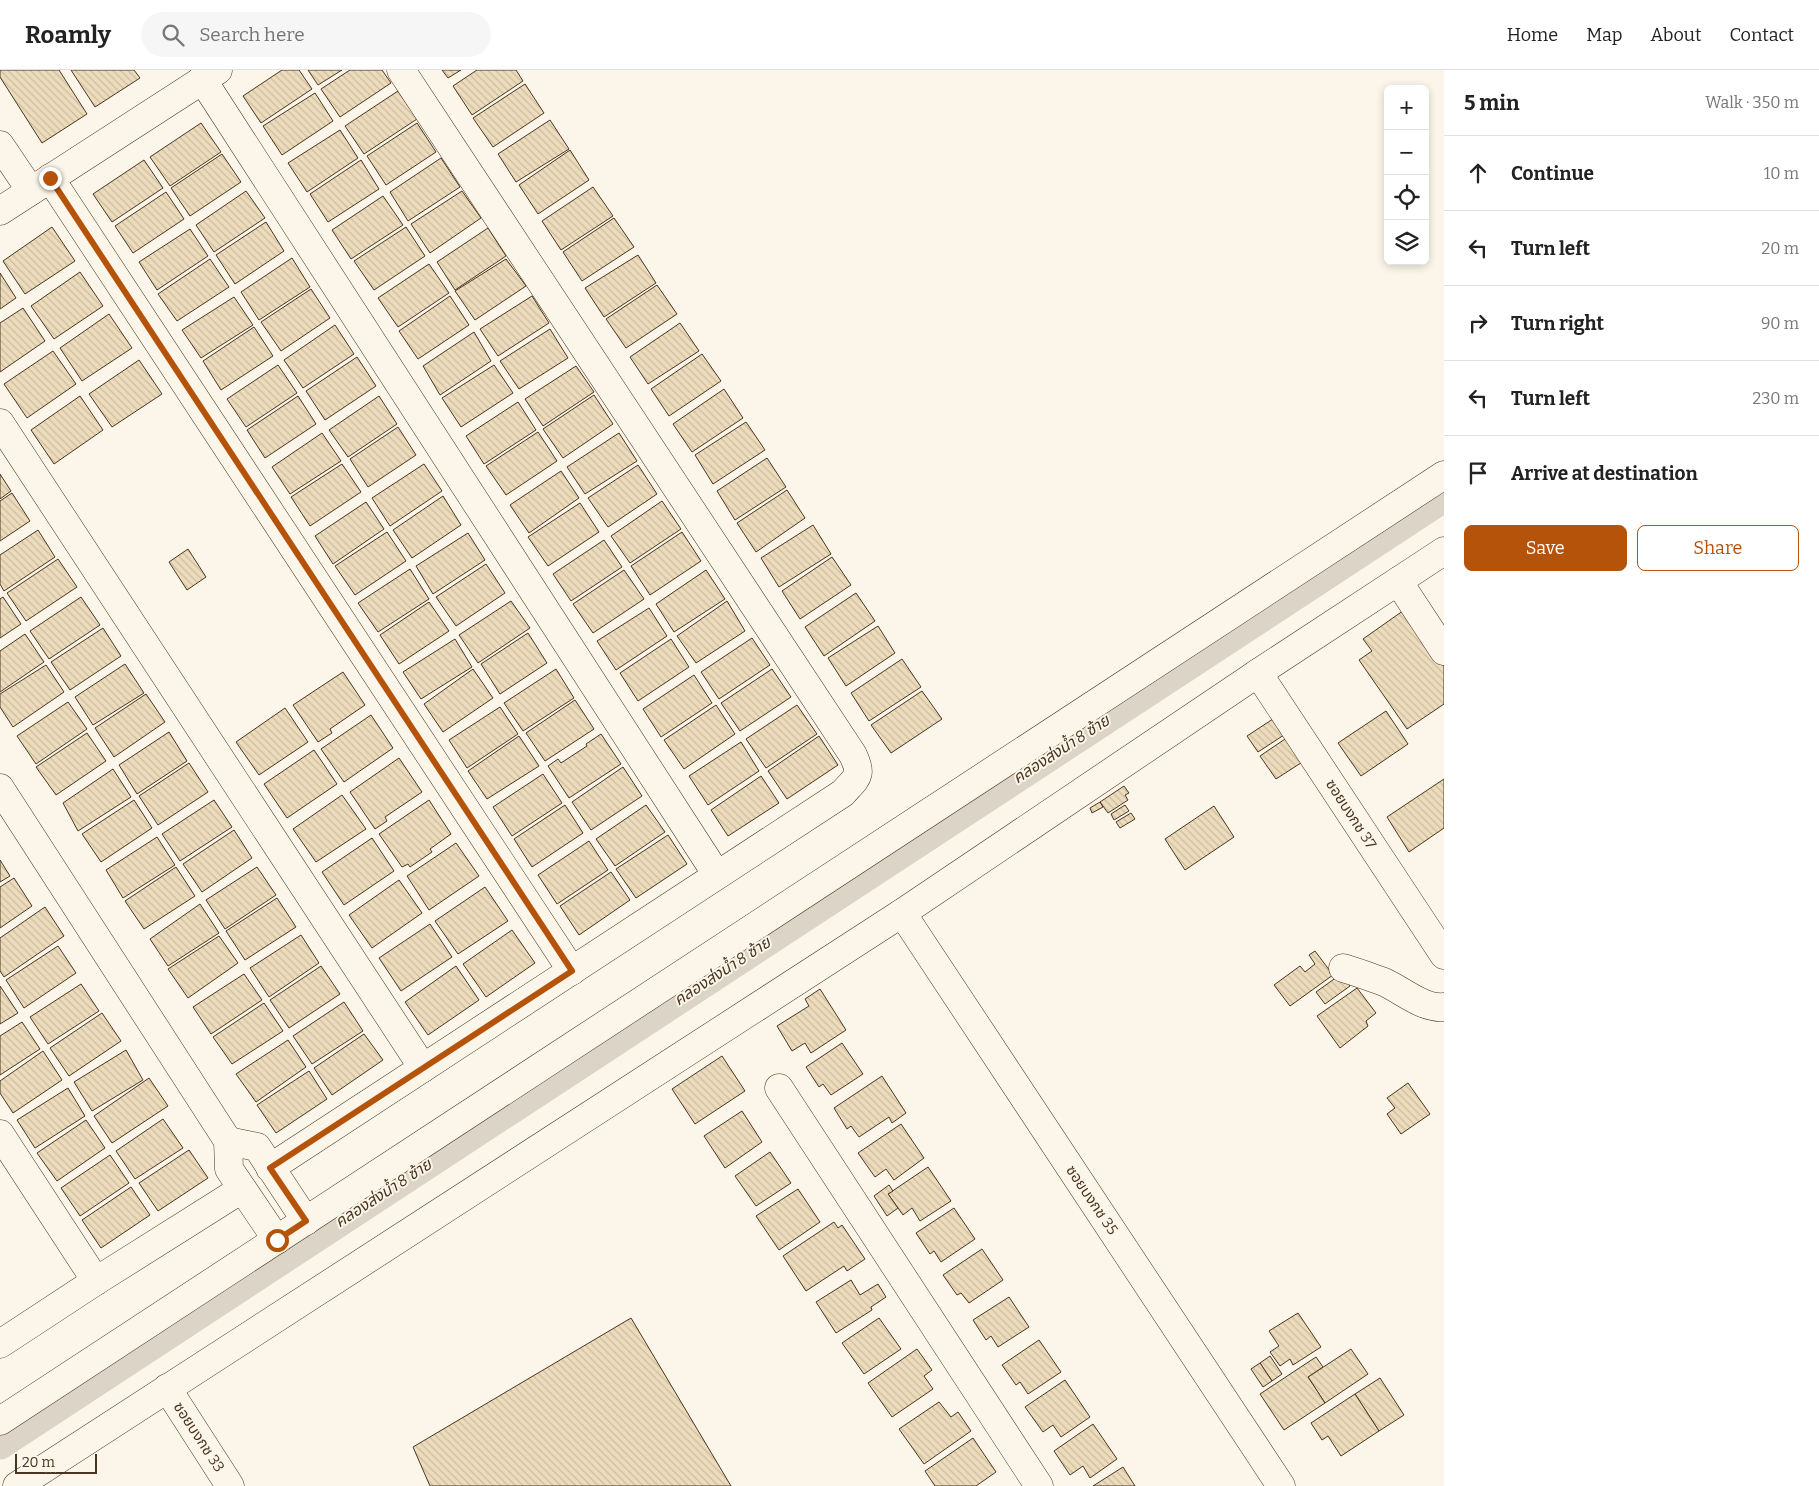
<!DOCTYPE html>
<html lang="en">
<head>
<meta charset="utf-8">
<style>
  :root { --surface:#fff; --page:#f6f6f6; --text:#222; --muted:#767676; --line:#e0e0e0; --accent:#b45309 }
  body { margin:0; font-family:Bitter,"Noto Sans Thai",serif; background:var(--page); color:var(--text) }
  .controls { position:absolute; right:15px; top:15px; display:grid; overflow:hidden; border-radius:8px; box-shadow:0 2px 8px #0003 }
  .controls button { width:45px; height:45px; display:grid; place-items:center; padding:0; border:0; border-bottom:1px solid var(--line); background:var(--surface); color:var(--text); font:25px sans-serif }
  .scale { position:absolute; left:15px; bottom:12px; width:82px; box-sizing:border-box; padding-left:5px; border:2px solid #4a3520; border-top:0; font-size:14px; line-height:18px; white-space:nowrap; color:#4a3520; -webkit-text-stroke:4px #fbf6e9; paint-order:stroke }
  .stop { position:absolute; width:15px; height:15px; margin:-11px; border:4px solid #b45309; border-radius:50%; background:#fff }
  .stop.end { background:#b45309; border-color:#fff; box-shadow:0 1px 5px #0008 }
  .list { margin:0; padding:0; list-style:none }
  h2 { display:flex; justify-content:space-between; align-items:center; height:65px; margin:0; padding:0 20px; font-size:21px }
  h2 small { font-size:16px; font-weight:400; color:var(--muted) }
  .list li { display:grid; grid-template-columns:32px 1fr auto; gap:15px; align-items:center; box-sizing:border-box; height:75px; padding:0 20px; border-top:1px solid var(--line) }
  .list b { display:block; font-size:19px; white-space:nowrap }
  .list em { font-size:16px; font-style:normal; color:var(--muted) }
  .actions { display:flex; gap:10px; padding:15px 20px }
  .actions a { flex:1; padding:11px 0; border:1px solid var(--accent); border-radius:8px; text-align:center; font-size:18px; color:var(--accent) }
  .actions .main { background:var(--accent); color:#fff }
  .icon { flex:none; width:28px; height:28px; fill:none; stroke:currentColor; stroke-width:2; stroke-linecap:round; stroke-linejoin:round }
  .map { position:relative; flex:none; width:1444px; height:1416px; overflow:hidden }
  header { display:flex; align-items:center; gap:30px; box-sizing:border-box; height:70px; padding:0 25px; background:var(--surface); border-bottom:1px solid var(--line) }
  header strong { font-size:24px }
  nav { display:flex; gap:28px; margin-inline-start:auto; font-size:18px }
  .search { width:350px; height:45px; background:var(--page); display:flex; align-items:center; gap:12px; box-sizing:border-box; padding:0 18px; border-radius:28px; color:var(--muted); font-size:19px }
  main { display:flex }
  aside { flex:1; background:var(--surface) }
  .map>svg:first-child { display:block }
</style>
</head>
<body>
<header>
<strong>Roamly</strong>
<div class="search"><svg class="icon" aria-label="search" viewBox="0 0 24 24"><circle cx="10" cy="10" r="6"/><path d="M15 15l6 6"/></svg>Search here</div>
<nav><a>Home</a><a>Map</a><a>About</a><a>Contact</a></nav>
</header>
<main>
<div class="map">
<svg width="1444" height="1416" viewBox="0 0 1444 1416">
  <defs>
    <pattern id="building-back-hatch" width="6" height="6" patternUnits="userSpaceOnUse" patternTransform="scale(1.25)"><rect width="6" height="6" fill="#ecdcbc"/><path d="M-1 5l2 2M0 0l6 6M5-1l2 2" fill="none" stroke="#ccbda1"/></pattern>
  </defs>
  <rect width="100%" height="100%" fill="#fbf6e9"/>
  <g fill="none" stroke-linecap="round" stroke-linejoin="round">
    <path stroke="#dcd4c6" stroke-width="29" d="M0 1375 1444 428"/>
  </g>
  <g fill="url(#building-back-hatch)" stroke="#4a3520">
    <path d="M0 0H59L87 44 42 73 0 7Z"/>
    <path d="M71 0H134L140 8 95 37Z"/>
    <path d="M282 0H299L312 19 261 53 243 26Z"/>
    <path d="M308 0H342L318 15Z"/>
    <path d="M350 0H382L391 13 340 47 321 19Z"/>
    <path d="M442 0H461L448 8Z"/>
    <path d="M477 0H516L523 11 472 45 453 16Z"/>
    <path d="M525 14 544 43 493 77 473 48Z"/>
    <path d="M398 21 417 49 364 84 345 56Z"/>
    <path d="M315 23 333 51 282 85 263 56Z"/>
    <path d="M550 50 569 79 516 112 498 84Z"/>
    <path d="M201 53 221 82 170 116 150 87Z"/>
    <path d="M417 53 436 82 386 115 367 86Z"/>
    <path d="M340 60 358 88 307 122 288 93Z"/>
    <path d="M570 80 589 110 538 144 519 115Z"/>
    <path d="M222 84 241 112 190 146 171 118Z"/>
    <path d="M441 88 460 117 408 151 390 122Z"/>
    <path d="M144 90 163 118 112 152 93 124Z"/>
    <path d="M361 90 379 119 328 152 310 124Z"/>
    <path d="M593 117 613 146 561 180 542 151Z"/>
    <path d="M246 121 265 148 214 182 196 155Z"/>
    <path d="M462 121 481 148 430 183 411 154Z"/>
    <path d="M166 122 184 149 133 183 115 156Z"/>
    <path d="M383 126 403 155 351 189 332 160Z"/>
    <path d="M614 148 634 177 582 211 563 182Z"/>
    <path d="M266 152 284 181 235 214 216 185Z"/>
    <path d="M52 157 75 191 25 224 3 191Z"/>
    <path d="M406 157 425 186 374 220 354 191Z"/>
    <path d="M488 158 506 186 455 220 437 192Z"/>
    <path d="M190 159 208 186 157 220 139 192Z"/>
    <path d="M638 185 656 213 604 247 585 218Z"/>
    <path d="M292 188 310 217 259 250 241 222Z"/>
    <path d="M210 189 229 217 177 251 158 224Z"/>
    <path d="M506 189 526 216 475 250 455 221Z"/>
    <path d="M429 194 449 223 398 257 378 228Z"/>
    <path d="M80 202 103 236 54 269 31 236Z"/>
    <path d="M0 203 16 228 0 239Z"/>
    <path d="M657 215 677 244 626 278 606 249Z"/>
    <path d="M311 219 330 248 281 281 261 252Z"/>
    <path d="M450 226 469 255 418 289 399 261Z"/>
    <path d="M532 226 549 253 498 286 480 259Z"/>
    <path d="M234 227 253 255 201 288 182 260Z"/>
    <path d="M23 238 45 271 0 302V253Z"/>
    <path d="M109 244 132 278 82 311 60 278Z"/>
    <path d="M680 253 699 281 648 314 630 287Z"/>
    <path d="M335 255 354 284 303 318 284 290Z"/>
    <path d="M254 257 273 286 221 320 203 291Z"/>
    <path d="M550 259 568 288 519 319 500 291Z"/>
    <path d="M474 262 491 291 440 325 423 296Z"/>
    <path d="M53 281 76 314 27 348 4 314Z"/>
    <path d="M702 284 721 311 669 346 651 319Z"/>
    <path d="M357 287 376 316 325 350 306 321Z"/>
    <path d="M139 290 162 324 112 357 89 324Z"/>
    <path d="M278 295 297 323 246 357 227 329Z"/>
    <path d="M494 295 513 323 461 357 442 328Z"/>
    <path d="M576 296 594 322 543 356 525 329Z"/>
    <path d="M724 319 743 348 692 382 673 354Z"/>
    <path d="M594 325 613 354 563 388 543 359Z"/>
    <path d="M80 326 103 360 54 394 31 360Z"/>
    <path d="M298 326 316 354 265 388 247 360Z"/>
    <path d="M379 326 397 354 348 387 329 360Z"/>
    <path d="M518 332 536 360 484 394 466 366Z"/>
    <path d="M746 352 765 380 713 414 695 385Z"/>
    <path d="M398 357 416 385 368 417 350 389Z"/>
    <path d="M538 362 557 391 506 425 486 396Z"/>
    <path d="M322 363 341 391 290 424 272 397Z"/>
    <path d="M619 363 637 391 585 424 567 397Z"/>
    <path d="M767 388 786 417 735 450 717 421Z"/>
    <path d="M342 394 361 422 310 456 291 427Z"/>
    <path d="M424 394 442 421 390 456 372 428Z"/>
    <path d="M638 395 657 424 608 457 588 428Z"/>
    <path d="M561 401 579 428 529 463 510 435Z"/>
    <path d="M0 404 11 421 0 429Z"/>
    <path d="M787 420 805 448 756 482 737 453Z"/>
    <path d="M12 423 30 451 0 471V431Z"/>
    <path d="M443 426 461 455 412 488 393 460Z"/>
    <path d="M662 431 681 459 630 493 611 466Z"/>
    <path d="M366 432 384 459 333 494 315 466Z"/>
    <path d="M580 433 599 462 548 496 528 467Z"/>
    <path d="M813 455 831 484 779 517 761 488Z"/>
    <path d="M38 460 55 487 4 521 0 514V485Z"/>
    <path d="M387 462 406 491 355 525 335 496Z"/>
    <path d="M682 462 701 491 650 525 631 496Z"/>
    <path d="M468 463 485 490 433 524 416 496Z"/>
    <path d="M604 470 622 497 571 531 553 504Z"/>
    <path d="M188 479 206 507 187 520 169 492Z"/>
    <path d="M832 487 851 515 800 549 782 521Z"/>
    <path d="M58 489 77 517 26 551 7 523Z"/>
    <path d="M486 494 505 523 456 556 436 527Z"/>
    <path d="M410 499 429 529 378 562 358 533Z"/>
    <path d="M624 500 644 529 593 563 573 534Z"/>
    <path d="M706 500 725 529 674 562 656 534Z"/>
    <path d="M856 523 875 551 824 586 805 557Z"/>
    <path d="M3 527 21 554 0 568V529Z"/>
    <path d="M81 527 100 555 49 589 30 561Z"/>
    <path d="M511 531 530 558 478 593 459 565Z"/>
    <path d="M727 531 745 561 696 593 677 566Z"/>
    <path d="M429 532 449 561 399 594 380 565Z"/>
    <path d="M649 538 667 566 616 600 597 571Z"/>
    <path d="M1407 538 1444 592V634L1407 659 1359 590 1372 581 1363 569Z"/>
    <path d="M878 556 895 583 846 616 828 588Z"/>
    <path d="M103 558 121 586 70 620 51 592Z"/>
    <path d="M528 563 547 593 500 624 481 594Z"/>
    <path d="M25 564 44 592 0 622V581Z"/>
    <path d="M752 568 770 595 719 629 701 602Z"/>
    <path d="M455 569 472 597 421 629 403 602Z"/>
    <path d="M671 569 689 597 638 631 620 603Z"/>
    <path d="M902 589 921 617 869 651 851 623Z"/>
    <path d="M125 594 144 623 93 655 75 627Z"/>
    <path d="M46 595 64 622 13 657 0 637V624Z"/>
    <path d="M473 599 493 628 443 662 424 634Z"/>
    <path d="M556 599 574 628 523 661 504 633Z"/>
    <path d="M772 599 791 627 740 661 721 633Z"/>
    <path d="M343 602 365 635 330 659 332 663 318 672 293 635Z"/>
    <path d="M694 605 712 633 661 667 643 639Z"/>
    <path d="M922 621 942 649 891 683 871 655Z"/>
    <path d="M146 624 165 652 114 687 95 658Z"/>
    <path d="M575 630 594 659 545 691 526 663Z"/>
    <path d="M68 632 87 659 36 694 17 666Z"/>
    <path d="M716 635 735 664 684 699 664 670Z"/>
    <path d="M797 635 817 664 766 698 746 669Z"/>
    <path d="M500 637 518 664 467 698 449 670Z"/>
    <path d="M285 638 308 672 259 705 236 672Z"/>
    <path d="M1386 641 1408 674 1361 706 1338 673Z"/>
    <path d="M371 645 393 678 344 712 321 679Z"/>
    <path d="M1276 647 1287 663 1258 682 1247 666Z"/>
    <path d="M169 662 187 691 137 724 119 695Z"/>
    <path d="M87 663 106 691 56 725 36 697Z"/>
    <path d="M601 664 621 694 569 728 548 696 558 689 561 693 587 676 586 674Z"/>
    <path d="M1291 665 1307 689 1276 709 1260 686Z"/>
    <path d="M519 666 539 696 487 729 468 701Z"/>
    <path d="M819 666 838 695 787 729 768 701Z"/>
    <path d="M741 672 759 701 708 735 689 706Z"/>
    <path d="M314 680 337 714 287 748 264 714Z"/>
    <path d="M399 688 422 722 385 747 387 751 375 759 350 722Z"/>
    <path d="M189 693 208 722 158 755 139 726Z"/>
    <path d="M623 697 642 726 591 760 572 732Z"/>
    <path d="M113 699 131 727 78 761 63 733Z"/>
    <path d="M543 704 562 733 512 766 493 737Z"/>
    <path d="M761 706 779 733 728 766 711 740Z"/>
    <path d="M1444 709V758L1409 782 1387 747Z"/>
    <path d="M1124 716 1129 723 1125 725 1128 730 1108 743 1100 732Z"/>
    <path d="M342 725 366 759 316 792 293 759Z"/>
    <path d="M134 730 152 758 101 792 82 764Z"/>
    <path d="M214 730 232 757 180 791 162 764Z"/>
    <path d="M429 730 451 764 430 779 432 782 410 797 408 794 402 797 379 764Z"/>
    <path d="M1100 732 1103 737 1092 743 1090 738Z"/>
    <path d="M565 735 583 763 532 797 514 769Z"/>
    <path d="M646 735 665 762 615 796 596 769Z"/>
    <path d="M1125 735 1129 741 1114 750 1111 744Z"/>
    <path d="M1214 736 1234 767 1185 800 1165 769Z"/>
    <path d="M1131 743 1135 749 1120 758 1116 752Z"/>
    <path d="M234 760 252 788 202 822 183 794Z"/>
    <path d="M668 765 687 794 636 828 616 799Z"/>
    <path d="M157 767 175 795 123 828 106 800Z"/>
    <path d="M372 768 394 801 344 835 322 802Z"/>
    <path d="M589 771 608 800 557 834 538 805Z"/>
    <path d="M456 773 479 806 429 840 407 806Z"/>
    <path d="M0 790 10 806 0 812Z"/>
    <path d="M176 797 195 826 144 859 125 831Z"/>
    <path d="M257 797 276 825 225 859 206 830Z"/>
    <path d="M611 802 630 830 579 865 560 836Z"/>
    <path d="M14 808 32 836 0 858V817Z"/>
    <path d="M399 810 422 843 372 878 349 845Z"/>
    <path d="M485 817 508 851 458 884 435 851Z"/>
    <path d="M277 828 296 857 245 890 226 861Z"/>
    <path d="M200 834 219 863 168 896 150 869Z"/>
    <path d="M45 837 64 866 4 907 0 901V868Z"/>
    <path d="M430 854 452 887 401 921 379 888Z"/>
    <path d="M512 860 535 893 486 927 463 894Z"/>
    <path d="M301 865 319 893 269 927 250 898Z"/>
    <path d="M219 866 238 893 188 928 168 899Z"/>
    <path d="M58 876 76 903 24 938 6 910Z"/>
    <path d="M1315 881 1333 905 1290 936 1274 915 1300 896 1305 902 1315 894 1309 885Z"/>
    <path d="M321 896 340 924 289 958 270 930Z"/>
    <path d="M456 896 479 930 428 965 405 932Z"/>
    <path d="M1336 896 1350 916 1325 934 1316 922 1337 907Z"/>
    <path d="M244 904 262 930 211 964 193 937Z"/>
    <path d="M81 914 99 941 48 974 30 947Z"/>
    <path d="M0 916 18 943 0 954Z"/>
    <path d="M1357 918 1376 943 1366 951 1368 956 1340 978 1317 946Z"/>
    <path d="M820 919 846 960 811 983 805 973 792 981 777 956 809 936 805 929Z"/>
    <path d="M344 932 363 961 312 994 293 966Z"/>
    <path d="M264 933 283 961 232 994 213 967Z"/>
    <path d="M102 943 121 971 69 1006 50 978Z"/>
    <path d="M22 952 40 979 0 1005V966Z"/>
    <path d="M364 964 383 990 332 1025 314 998Z"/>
    <path d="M288 970 306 997 256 1032 236 1004Z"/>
    <path d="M842 973 863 1004 831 1025 823 1014 819 1017 806 997Z"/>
    <path d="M126 980 143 1010 92 1041 74 1012Z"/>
    <path d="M43 981 62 1010 13 1043 0 1023V1011Z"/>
    <path d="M722 986 745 1021 695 1054 672 1019Z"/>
    <path d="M309 1001 327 1029 276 1063 257 1035Z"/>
    <path d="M882 1006 906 1043 892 1053 889 1047 859 1067 851 1056 847 1059 834 1038Z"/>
    <path d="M149 1008 168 1036 112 1073 94 1046Z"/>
    <path d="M1408 1013 1430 1044 1401 1064 1387 1044 1395 1038 1387 1028Z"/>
    <path d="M68 1018 85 1046 35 1078 17 1050Z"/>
    <path d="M742 1041 762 1072 725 1098 704 1066Z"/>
    <path d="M163 1049 183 1078 135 1109 116 1081Z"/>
    <path d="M86 1050 105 1078 57 1111 37 1083Z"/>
    <path d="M901 1054 924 1088 894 1110 886 1099 875 1107 858 1083Z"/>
    <path d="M189 1080 208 1108 158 1141 139 1113Z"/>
    <path d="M770 1082 791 1113 756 1136 735 1106Z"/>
    <path d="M110 1085 129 1113 80 1146 61 1118Z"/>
    <path d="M928 1097 951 1131 920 1151 912 1138 903 1145 888 1124Z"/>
    <path d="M889 1115 893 1121 888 1124 898 1138 887 1146 874 1126Z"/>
    <path d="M131 1117 150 1145 101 1178 82 1150Z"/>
    <path d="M798 1119 820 1152 779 1180 756 1146Z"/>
    <path d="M954 1138 975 1169 941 1192 934 1181 930 1184 916 1163Z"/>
    <path d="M834 1152 838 1158 842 1155 865 1189 847 1201 844 1196 806 1221 783 1186Z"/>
    <path d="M982 1179 1003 1210 969 1233 961 1223 957 1225 943 1205Z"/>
    <path d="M851 1210 860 1225 878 1214 886 1227 871 1237 872 1240 836 1263 816 1232Z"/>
    <path d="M1009 1227 1029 1257 998 1277 991 1266 986 1270 973 1250Z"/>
    <path d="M1298 1243 1321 1277 1293 1295 1290 1289 1280 1296 1270 1282 1279 1276 1269 1261Z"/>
    <path d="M631 1248 731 1416H430L413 1377Z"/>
    <path d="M879 1248 901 1279 864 1304 842 1273Z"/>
    <path d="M1039 1270 1061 1302 1028 1324 1020 1312 1016 1315 1002 1295Z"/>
    <path d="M917 1279 932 1300 924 1306 933 1319 892 1347 868 1313Z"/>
    <path d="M1351 1279 1368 1304 1325 1333 1308 1307Z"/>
    <path d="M1270 1286 1282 1304 1272 1311 1260 1293Z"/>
    <path d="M1316 1287 1323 1297 1308 1307 1325 1333 1284 1360 1260 1324Z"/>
    <path d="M1260 1293 1272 1311 1263 1317 1251 1299Z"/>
    <path d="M1380 1308 1404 1345 1379 1361 1355 1324Z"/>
    <path d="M1065 1310 1090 1347 1061 1367 1053 1355 1043 1362 1025 1337Z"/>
    <path d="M1355 1324 1379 1361 1341 1386 1328 1366 1322 1370 1311 1353Z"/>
    <path d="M939 1332 951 1347 958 1342 971 1361 924 1394 899 1359Z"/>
    <path d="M1093 1354 1117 1389 1090 1408 1083 1396 1070 1405 1054 1381Z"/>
    <path d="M973 1368 996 1402 976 1416H935L925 1401Z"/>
    <path d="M1123 1397 1135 1416H1093Z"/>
  </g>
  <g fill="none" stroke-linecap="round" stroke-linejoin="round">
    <defs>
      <g id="minor">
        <path d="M202 9 717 805"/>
        <path d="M0 75 31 121"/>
        <path d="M50 108 572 901"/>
        <path d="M0 141 218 0"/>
        <path d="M0 353 423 998"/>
        <path d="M1398 511 1444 581"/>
        <path d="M1258 603 1444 885"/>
        <path d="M0 718 228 1071 229 1099 277 1170"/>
        <path d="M902 843 1281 1416"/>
        <path d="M1343 898C1357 902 1370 907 1384 912 1402 920 1423 939 1444 937"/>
        <path d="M779 1018 1039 1416"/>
        <path d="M0 1064 96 1211"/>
        <path d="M228 1071 257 1077 306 1151"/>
        <path d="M270 1098 843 723C857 707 863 706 853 685L401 0"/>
        <path d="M0 1274 96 1211 242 1119"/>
        <path d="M167 1318 230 1416"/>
        <path d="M0 1351 1444 405"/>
        <path d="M17 1416 902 843 1258 603 1444 481"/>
      </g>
    </defs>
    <use href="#minor" stroke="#4a3520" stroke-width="29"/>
    <use href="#minor" stroke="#fbf6e9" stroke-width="28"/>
  </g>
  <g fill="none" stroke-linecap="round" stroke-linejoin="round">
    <path stroke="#b45309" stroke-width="6" d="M50 108 572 901 270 1098 306 1151 277 1170"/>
  </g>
  <g text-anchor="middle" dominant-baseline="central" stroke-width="4" stroke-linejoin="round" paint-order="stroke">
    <g font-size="15" fill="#4a3520" stroke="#fbf6e9">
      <text transform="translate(1351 744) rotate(57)">ซอยบงกช 37</text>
      <text transform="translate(1092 1130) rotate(56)">ซอยบงกช 35</text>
      <text transform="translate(199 1367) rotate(57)">ซอยบงกช 33</text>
    </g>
    <g font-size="16" font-style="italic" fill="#4a3520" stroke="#fbf6e9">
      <text transform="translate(1061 679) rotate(-33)">คลองส่งน้ำ 8 ซ้าย</text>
      <text transform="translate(722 901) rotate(-33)">คลองส่งน้ำ 8 ซ้าย</text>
      <text transform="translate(383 1123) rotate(-33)">คลองส่งน้ำ 8 ซ้าย</text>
    </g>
  </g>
</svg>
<div class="controls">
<button>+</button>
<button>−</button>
<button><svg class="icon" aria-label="locate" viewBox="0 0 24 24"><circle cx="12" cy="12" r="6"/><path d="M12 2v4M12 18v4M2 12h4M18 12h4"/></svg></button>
<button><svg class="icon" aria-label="layers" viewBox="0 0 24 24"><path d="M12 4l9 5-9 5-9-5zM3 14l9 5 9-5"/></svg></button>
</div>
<div class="scale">20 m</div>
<div class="stop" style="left:277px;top:1170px"></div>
<div class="stop end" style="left:50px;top:108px"></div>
</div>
<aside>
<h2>5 min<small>Walk · 350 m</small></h2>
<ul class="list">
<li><svg class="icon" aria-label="ahead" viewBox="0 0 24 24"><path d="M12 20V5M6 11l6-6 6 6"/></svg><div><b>Continue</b></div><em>10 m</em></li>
<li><svg class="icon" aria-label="left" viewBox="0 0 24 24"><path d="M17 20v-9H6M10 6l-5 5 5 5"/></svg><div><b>Turn left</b></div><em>20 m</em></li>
<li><svg class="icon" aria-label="right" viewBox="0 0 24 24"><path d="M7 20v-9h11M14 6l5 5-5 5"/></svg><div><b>Turn right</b></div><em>90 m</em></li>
<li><svg class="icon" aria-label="left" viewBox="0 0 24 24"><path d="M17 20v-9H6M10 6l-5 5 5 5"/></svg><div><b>Turn left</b></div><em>230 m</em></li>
<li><svg class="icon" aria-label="arrive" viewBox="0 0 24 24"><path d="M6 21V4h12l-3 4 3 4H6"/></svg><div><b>Arrive at destination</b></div></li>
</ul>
<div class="actions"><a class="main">Save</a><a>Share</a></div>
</aside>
</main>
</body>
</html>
